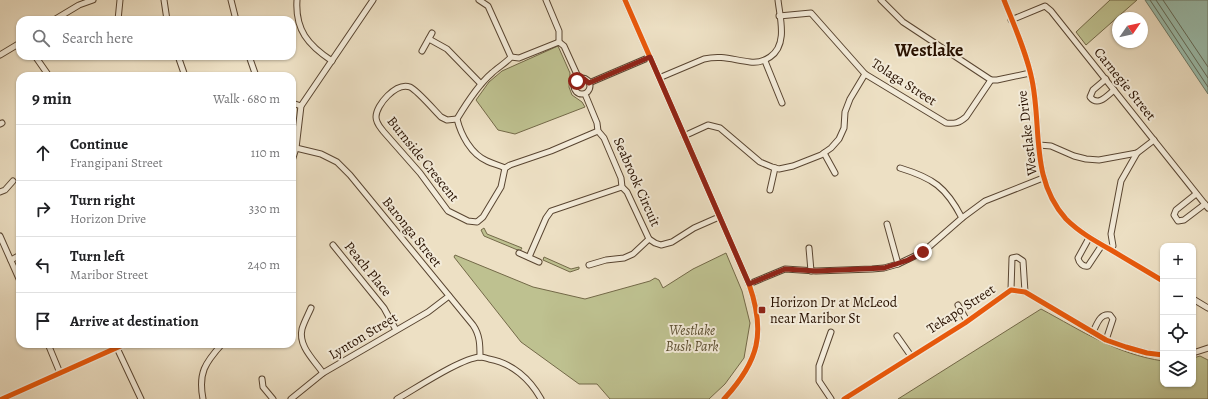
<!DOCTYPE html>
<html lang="en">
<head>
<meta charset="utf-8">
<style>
  :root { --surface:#fff; --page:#f2f2f2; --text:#202124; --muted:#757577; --line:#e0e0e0 }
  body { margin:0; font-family:Alegreya,serif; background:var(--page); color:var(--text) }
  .controls { position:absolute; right:12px; bottom:12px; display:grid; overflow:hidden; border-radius:8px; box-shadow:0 1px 3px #0004 }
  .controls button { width:36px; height:36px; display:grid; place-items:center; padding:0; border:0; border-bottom:1px solid var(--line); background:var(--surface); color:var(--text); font:20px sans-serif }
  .compass { position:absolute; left:1112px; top:12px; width:36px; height:36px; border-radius:50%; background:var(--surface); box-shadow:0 1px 3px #0004; rotate:56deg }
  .stop { position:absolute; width:12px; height:12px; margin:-9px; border:3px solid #8f2418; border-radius:50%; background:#fff }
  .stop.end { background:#8f2418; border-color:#fff; box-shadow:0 1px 4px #0008 }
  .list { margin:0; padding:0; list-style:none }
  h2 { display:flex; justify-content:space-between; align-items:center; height:52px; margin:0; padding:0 16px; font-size:17px }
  h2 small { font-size:13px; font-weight:400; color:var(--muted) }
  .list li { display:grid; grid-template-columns:26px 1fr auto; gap:12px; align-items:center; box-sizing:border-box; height:56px; padding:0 16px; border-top:1px solid var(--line) }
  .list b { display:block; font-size:15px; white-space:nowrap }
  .list p { margin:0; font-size:13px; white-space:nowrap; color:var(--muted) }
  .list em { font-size:13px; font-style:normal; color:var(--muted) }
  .icon { flex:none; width:22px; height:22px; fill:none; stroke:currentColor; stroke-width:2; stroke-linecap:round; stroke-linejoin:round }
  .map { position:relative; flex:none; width:1208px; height:399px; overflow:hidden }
  .search { position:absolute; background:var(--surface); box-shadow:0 1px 3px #0004; left:16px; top:16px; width:280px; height:44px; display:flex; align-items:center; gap:10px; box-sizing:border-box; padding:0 14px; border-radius:12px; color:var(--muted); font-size:15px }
  .panel { position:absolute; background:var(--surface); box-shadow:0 1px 3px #0004; left:16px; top:72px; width:280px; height:276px; border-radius:12px }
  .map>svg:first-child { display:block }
</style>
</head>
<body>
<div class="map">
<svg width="1208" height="399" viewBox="0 0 1208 399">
  <rect width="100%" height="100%" fill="#ede0c4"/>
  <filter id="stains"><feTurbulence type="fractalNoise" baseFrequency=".005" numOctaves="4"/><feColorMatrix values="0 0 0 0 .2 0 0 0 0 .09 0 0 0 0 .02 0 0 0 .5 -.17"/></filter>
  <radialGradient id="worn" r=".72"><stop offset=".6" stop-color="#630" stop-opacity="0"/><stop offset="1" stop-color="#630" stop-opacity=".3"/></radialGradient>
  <g fill="#bec190" stroke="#736948">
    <path d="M1110 0H1137L1086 45 1076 32Z"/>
    <path d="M558 46 570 73 569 87 572 95 582 102 585 107 515 134 498 130 476 100 489 82 502 71Z"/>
    <path d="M484 228 487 234 522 248 520 251 484 236 481 230Z"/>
    <path d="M726 253 742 291 750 323 744 358 725 384 709 399H610L597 384H579L521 342 454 257 455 255 533 287 585 299 650 281 655 278 659 280 663 288 693 269Z"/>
    <path d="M544 257 571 269 579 267V269L570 272 543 260Z"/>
    <path d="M1041 309C1082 331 1116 354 1163 361V384H1193V358L1200 356 1208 360V399H898Z"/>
  </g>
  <path fill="#9abeae" stroke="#6c7968" d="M1145 0H1208V94Z"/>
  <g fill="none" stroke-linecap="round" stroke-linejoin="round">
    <g stroke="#616857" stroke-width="1">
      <path d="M1150 0 1208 87"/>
      <path d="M1156 0 1208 78"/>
      <path d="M1163 0 1208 67"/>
    </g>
    <defs>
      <g id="minor">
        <path d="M164 0 167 20"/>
        <path d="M231 0 236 20"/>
        <path d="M297 0C295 30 308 45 332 61"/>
        <path d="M479 0 488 6 511 57"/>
        <path d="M546 0 559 31V42"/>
        <path d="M625 0 749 284C766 333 759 361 724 399"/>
        <path d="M881 0 903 22 991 80H997L1030 73"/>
        <path d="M1004 0C1014 25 1027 54 1032 80 1042 128 1030 179 1066 219 1079 232 1095 241 1111 250 1128 260 1146 271 1163 281"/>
        <path d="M779 16 811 13 865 74 946 123C955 124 959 123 966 117L991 80"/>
        <path d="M54 20 79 5 93 0"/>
        <path d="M118 20 120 0"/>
        <path d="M1011 20 1045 6 1051 11 1208 208"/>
        <path d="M429 39 447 49 481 84"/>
        <path d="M422 51 432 33"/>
        <path d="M0 55 20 43"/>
        <path d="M35 56 49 76"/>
        <path d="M178 56 185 76"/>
        <path d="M249 56 256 76"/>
        <path d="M765 61 782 103"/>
        <path d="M659 78 704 59C722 55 733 60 750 62 757 63 764 61 770 57 788 45 780 18 778 0"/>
        <circle cx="582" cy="86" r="8"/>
        <path d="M579 79 564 46 559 42 519 58 511 57C505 64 498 67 492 73 479 84 466 104 457 119 461 135 471 154 487 161 493 164 499 165 505 168L510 165 551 151 598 131"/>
        <path d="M1106 79 1093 90 1090 97C1098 107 1107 96 1114 90"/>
        <path d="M589 83 650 57"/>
        <path d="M585 94 597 123 598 131 604 138 621 178 622 187 627 192 649 239 655 243 661 245 672 242 694 228 719 217"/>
        <path d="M292 103 301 106"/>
        <path d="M457 119 447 120 441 117C435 111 417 90 410 87 396 82 376 105 376 117 376 123 380 127 383 131L420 173 448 211 468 221 477 222 483 217 501 187 505 168"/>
        <path d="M0 124 2 123"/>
        <path d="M684 136 708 125 720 128 760 162 772 167 779 169 793 166 821 155 831 148 839 139 844 128 845 112 850 99 865 74"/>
        <path d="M1039 145 1051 146 1074 156 1086 159 1099 160 1137 153 1154 140"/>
        <path d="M296 148 321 154 337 162 350 175 473 325C480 335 480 345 480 357"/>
        <path d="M824 153 835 173"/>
        <path d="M292 161 296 148 301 106 373 0"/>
        <path d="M900 168C933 178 946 187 962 218"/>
        <path d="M770 190 775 168"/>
        <path d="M0 192 5 190 13 181"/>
        <path d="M1196 194 1176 210 1174 215 1178 221 1184 220 1205 204"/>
        <path d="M887 224 898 264"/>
        <path d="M0 236 20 281"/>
        <path d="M1089 238 1078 258C1079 263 1083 267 1088 266L1102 245"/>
        <path d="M333 245 384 308 396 330"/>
        <path d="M809 248 811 271"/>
        <path d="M1111 250 1113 246 1111 234 1121 181 1137 153"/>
        <path d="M519 253 539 262"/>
        <path d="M529 257 546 218 551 211 622 187"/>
        <path d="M11 260 20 255"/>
        <path d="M589 265 606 260 624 258 633 254 649 239"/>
        <path d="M749 284 785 269 816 271 872 269 884 268 898 264 923 252 962 218 985 201 1043 178"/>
        <path d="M1011 290 1012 258 1017 257 1023 261 1025 292"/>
        <path d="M1193 299 1208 308"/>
        <path d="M958 305 967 321"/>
        <path d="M311 308C308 315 304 322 302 329 298 346 314 360 323 373"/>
        <path d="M1093 332C1097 324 1100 313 1110 315L1113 319 1106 340"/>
        <path d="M897 336 911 356"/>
        <path d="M48 344 60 373"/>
        <path d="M117 348 141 399"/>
        <path d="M1193 353 1208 348"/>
        <path d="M262 379 263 387 273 399"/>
        <path d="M2 399 125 344"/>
        <path d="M203 399C198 373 205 363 222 344"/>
        <path d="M291 399 323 373 428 312 449 296"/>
        <path d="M397 399C415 389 461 358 480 357 482 357 486 358 489 359 512 363 530 379 541 399"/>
        <path d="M831 399 819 381V366L831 332"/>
        <path d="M844 399 965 323 1011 290 1025 292 1106 340 1126 347 1147 353 1163 355"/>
      </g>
    </defs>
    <use href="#minor" stroke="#594531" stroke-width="7"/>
    <use href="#minor" stroke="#f3ebd9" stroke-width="5"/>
    <defs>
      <g id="cycleway">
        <path d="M625 0 749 284C766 333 759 361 724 399"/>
        <path d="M1004 0C1014 25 1027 54 1032 80 1042 128 1030 179 1066 219 1079 232 1095 241 1111 250 1128 260 1146 271 1163 281"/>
        <path d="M2 399 125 344"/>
        <path d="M844 399 965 323 1011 290 1025 292 1106 340 1126 347 1147 353 1163 355"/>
      </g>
    </defs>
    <use href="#cycleway" stroke="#f3ebd9" stroke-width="8"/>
    <use href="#cycleway" stroke="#e8590c" stroke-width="5"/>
  </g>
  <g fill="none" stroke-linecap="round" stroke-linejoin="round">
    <path stroke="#8f2418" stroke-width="5" d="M577 81 584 79 589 83 650 57 749 284 785 269 816 271 884 268 908 260 923 252"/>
  </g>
  <rect fill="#8f2418" stroke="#f3ebd9" stroke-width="1.5" x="758" y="306" width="8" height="8" rx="2"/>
  <g text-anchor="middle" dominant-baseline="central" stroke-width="4" stroke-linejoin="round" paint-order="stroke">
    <g font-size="14" fill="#281100" stroke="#f3ebd9">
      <text transform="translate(904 82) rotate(33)">Tolaga Street</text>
      <text transform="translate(1125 84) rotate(51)">Carnegie Street</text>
      <text transform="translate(1027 133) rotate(-97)">Westlake Drive</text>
      <text transform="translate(423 159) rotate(51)">Burnside Crescent</text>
      <text transform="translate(637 182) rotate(66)">Seabrook Circuit</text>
      <text transform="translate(412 232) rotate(51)">Baronga Street</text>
      <text transform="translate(368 269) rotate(51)">Peach Place</text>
      <text transform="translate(961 309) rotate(-33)">Tekapo Street</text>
      <text transform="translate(363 336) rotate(-31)">Lynton Street</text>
    </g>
    <g font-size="14" fill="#281100" stroke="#f3ebd9" text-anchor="start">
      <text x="770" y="302">Horizon Dr at McLeod<tspan x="770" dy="16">near Maribor St</tspan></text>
    </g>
    <g font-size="14" font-style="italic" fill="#5c4f32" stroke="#f3ebd9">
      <text x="692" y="330">Westlake<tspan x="692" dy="16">Bush Park</tspan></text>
    </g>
    <g font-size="18" font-weight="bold" fill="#281100" stroke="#f3ebd9">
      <text x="929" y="50">Westlake</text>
    </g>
  </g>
  <rect width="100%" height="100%" filter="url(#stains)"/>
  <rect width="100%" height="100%" fill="url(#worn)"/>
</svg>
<div class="controls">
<button>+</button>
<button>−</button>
<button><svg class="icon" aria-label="locate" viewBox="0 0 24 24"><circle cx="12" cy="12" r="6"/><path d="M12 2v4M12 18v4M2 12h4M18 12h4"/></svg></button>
<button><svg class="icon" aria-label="layers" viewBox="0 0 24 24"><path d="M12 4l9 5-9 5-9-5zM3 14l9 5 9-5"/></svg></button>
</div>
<svg class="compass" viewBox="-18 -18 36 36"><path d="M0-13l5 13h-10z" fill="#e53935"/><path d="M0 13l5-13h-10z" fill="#757577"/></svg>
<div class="stop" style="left:577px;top:81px"></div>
<div class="stop end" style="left:923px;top:252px"></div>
<div class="search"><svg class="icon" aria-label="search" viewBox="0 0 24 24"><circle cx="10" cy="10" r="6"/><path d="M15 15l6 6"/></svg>Search here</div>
<section class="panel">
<h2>9 min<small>Walk · 680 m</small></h2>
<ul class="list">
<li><svg class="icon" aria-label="ahead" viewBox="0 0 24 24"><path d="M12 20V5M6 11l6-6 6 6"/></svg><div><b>Continue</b><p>Frangipani Street</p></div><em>110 m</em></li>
<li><svg class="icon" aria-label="right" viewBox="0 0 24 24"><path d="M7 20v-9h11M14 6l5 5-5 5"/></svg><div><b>Turn right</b><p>Horizon Drive</p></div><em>330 m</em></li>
<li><svg class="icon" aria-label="left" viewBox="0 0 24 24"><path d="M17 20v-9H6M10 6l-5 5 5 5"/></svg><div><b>Turn left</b><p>Maribor Street</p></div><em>240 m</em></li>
<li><svg class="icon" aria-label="arrive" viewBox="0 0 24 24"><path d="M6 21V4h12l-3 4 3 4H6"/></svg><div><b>Arrive at destination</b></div></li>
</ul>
</section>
</div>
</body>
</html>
